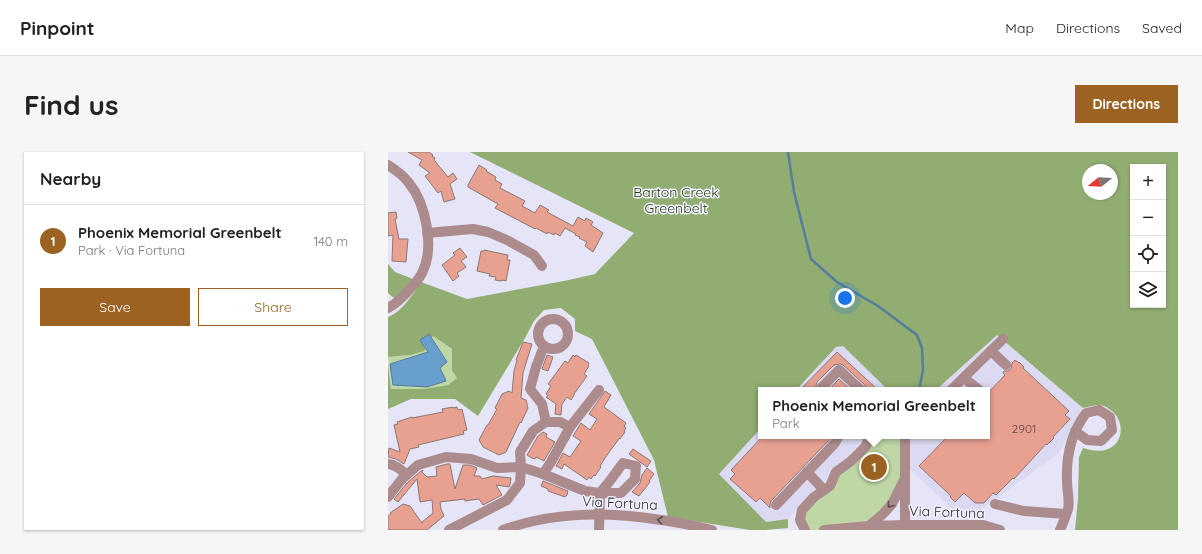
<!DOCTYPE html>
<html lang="en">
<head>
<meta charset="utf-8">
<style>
  :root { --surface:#fff; --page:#f6f6f6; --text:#222; --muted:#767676; --line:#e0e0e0; --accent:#9c6221 }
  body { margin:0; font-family:Quicksand,sans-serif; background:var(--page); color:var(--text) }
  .controls { position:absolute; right:12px; top:12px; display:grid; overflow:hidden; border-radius:0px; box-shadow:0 1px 3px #0004 }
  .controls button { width:36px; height:36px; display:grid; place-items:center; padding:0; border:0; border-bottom:1px solid var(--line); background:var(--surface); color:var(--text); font:20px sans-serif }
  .compass { position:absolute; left:694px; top:12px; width:36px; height:36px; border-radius:50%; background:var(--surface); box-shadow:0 1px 3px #0004; rotate:252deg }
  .you { position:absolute; left:457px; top:146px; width:14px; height:14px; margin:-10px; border:3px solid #fff; border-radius:50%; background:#1a73e8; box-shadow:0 0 0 6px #1a73e833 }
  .badge { display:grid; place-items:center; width:26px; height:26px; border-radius:50%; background:var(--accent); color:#fff; font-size:13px; font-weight:700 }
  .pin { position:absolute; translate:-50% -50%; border:2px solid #fff; box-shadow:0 1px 4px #0006 }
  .popup { position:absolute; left:370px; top:235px; width:232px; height:52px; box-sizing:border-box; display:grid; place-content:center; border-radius:0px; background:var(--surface); filter:drop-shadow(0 1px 3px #0005); font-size:13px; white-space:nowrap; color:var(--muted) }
  .popup b { font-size:15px; color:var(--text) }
  .popup::after { content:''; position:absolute; left:50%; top:100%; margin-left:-8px; border:8px solid transparent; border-top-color:var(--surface) }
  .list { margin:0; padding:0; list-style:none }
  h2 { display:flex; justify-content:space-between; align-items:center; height:52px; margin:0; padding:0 16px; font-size:17px }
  h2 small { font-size:13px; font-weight:400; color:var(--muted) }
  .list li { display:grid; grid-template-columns:26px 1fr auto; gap:12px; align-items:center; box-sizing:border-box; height:72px; padding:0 16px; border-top:1px solid var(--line) }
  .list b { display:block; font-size:15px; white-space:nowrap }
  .list p { margin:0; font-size:13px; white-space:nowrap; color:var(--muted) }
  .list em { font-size:13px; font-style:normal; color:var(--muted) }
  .actions { display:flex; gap:8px; padding:12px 16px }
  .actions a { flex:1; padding:9px 0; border:1px solid var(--accent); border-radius:0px; text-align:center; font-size:14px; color:var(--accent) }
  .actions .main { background:var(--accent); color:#fff }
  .icon { flex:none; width:22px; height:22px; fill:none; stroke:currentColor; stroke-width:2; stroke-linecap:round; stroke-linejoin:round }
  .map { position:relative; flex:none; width:790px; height:378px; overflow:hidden; border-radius:0px }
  header { display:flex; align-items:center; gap:24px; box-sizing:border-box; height:56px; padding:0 20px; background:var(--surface); border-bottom:1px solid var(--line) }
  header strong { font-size:19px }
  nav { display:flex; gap:22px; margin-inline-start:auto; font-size:14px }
  .intro { display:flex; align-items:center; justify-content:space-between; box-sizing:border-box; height:96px; padding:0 24px }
  h1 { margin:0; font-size:28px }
  .button { padding:10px 18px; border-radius:0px; background:var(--accent); color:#fff; font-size:14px; font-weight:700 }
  main { display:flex; gap:24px; padding:0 24px }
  aside { flex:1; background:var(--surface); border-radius:0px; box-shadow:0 1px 3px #0004 }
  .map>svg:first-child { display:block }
</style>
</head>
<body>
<header>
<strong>Pinpoint</strong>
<nav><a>Map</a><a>Directions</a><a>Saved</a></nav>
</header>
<div class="intro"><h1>Find us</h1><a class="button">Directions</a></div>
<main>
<aside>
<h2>Nearby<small></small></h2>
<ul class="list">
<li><span class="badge">1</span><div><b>Phoenix Memorial Greenbelt</b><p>Park · Via Fortuna</p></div><em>140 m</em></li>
</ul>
<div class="actions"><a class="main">Save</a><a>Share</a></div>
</aside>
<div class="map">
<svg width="790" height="378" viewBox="0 0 790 378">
  <rect width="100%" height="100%" fill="#e6e4f7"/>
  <g fill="#dcd9f3">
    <path d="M609 183 695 256 671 301 577 369 521 316 518 284H599V238H548Z"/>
    <path d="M455 194 500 238H408L448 195Z"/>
    <path d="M373 276V284H479L400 367 378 370 331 322Z"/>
  </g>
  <g fill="#bfd7a5">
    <path d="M45 184 64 197V219L69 226 60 233 36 237H3L0 205 22 203Z"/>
    <path d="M481 284H517V326L504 352 481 374 436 378H417L414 358Z"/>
  </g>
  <g fill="#91ad71" fill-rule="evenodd">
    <path d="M82 0H790V378H687L690 347 691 305 695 296C702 298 710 300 717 298 735 294 738 271 724 259 722 258 719 255 716 254 709 252 701 255 695 256L609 183 548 238H500L455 194 448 195 408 238H373V276L331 322 378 370 400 367V376L377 378H362L280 365 266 308 204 187 187 179V167L173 156 156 158 146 169 137 186 90 264 67 247H23L0 257V212L3 237H36L60 233 69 226 64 219V197L45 184 36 199 22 203 0 205V165C13 161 25 142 33 130L79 147 181 128 207 122 246 81ZM745 15H775V153H745ZM700 18H724V42H700Z"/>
    <path d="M0 112 7 120 25 127 7 147 0 141Z"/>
  </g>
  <path fill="#699fcd" stroke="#567c9e" d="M41 182 59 210 52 216 58 229 39 235 5 233 2 212 40 200 32 188Z"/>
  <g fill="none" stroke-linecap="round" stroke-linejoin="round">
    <path stroke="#567c9e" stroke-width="2.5" d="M400 0 406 40 423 107 449 130 490 154 529 183 534 196 535 218 531 238"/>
  </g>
  <g fill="#e8a091" stroke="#8c7873">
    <path d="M20 0H41L45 3 44 4 47 6 46 8 60 25 65 21 69 27 62 32 67 47 56 50 53 39 50 41 37 24 42 21 31 13 34 8Z"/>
    <path d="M91 13 99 18 98 19 108 25 107 28 114 32 112 36 137 49 134 54 147 61 152 53 161 58 159 60 185 74 190 65 197 69 198 66 205 70 203 73 215 81 205 100 197 94 199 90 191 86 192 85 187 83 188 82 177 76 172 84 167 81 166 83 160 80 159 82 148 76 147 77 107 56 110 52 80 35V33Z"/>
    <path d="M8 60 9 66 7 67 11 87H20L18 110 4 109 5 83 0 84V61Z"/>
    <path d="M72 96 79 105 73 109 78 115 69 121 71 124 65 129 54 113 67 103 65 101Z"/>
    <path d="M96 98 120 103 119 108H122L118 129 114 128 113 129 107 128 108 125 101 124 102 122 89 119 93 99H96Z"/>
    <path d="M135 190 144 192 135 221 133 246 138 248 140 256 133 271 132 270 118 300 111 303 95 295 91 288 99 273H100L109 257 107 256 114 242 121 239 124 241 126 219 129 208H128Z"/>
    <path d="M449 200 490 238H479L477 233 455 213 452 212 446 213 429 230 428 234V238H412Z"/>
    <path d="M159 203 165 205 160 219 154 217Z"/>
    <path d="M185 203 187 205 188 203 201 211 200 213 201 214 196 222 199 224 186 242V243L183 248 179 245 174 252 173 263 167 262 168 252 158 245 160 244 158 242 163 234 160 232 177 209 180 211Z"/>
    <path d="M627 208 631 211V210L636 215 635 216 681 259 677 263 682 267 665 285 666 286 659 293 658 292 626 327 625 326 608 343 605 341 596 351H587L576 341 567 350 562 345 563 344 531 314 560 284H599V242L617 223 615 221 616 219H620L623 217 624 211Z"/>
    <path d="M451 227 463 238H444L443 235Z"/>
    <path d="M217 239 223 243 216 255 238 271 236 274 238 276 236 279 237 280 232 287 231 286 230 288 217 306 212 314 213 315 207 324 206 323 203 327 201 325 199 328 176 312 174 317 168 314 175 301 182 305 193 289 185 284 193 271 202 278 209 267 201 262Z"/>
    <path d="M65 255V256L69 255 70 258 74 257 79 278 75 279 76 282 30 293 31 295 22 297 16 312 8 307 0 305 1 296 12 300 6 273 10 272 9 270 24 265V266L55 260 54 257Z"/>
    <path d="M155 280 159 282 158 285 167 290 156 309 148 305 147 307 144 306 139 303 150 284Z"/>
    <path d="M375 284H443L441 288 383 349 382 352V356L372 346 368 350 342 327 347 322 343 318Z"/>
    <path d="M245 297 263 309 259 315 241 302Z"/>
    <path d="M59 312H62L67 337 75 313H82L89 316 86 324H92L94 327 105 324 123 326 122 333 121 335 108 333 114 343 95 353 91 347 77 349V347L52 350 53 357 56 364 39 378H0V364L3 362 2 361 15 352 22 354 34 371V370L45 361 44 348 32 350 29 327 10 350 6 347 19 331 33 319 35 318 34 320 39 325 49 324 48 315Z"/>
    <path d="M259 316 266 322 261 329 262 330 251 344 244 340 252 331 254 323Z"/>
    <path d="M155 329 180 339 179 343 177 345 160 339V337L153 334Z"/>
  </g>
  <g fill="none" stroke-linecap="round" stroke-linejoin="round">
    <g stroke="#ac8b8d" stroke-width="10">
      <path d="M0 13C8 18 15 23 21 31 38 52 47 96 34 121 31 127 26 133 21 138 15 145 8 152 0 156"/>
      <path d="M39 81 85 77 100 80 119 88 146 103 154 114"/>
      <circle cx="165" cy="182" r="15"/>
      <path d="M156 194 148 215 142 237 154 252 158 270"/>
      <path d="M603 199 618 213"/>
      <path d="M576 226 591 238"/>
      <path d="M438 238 434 235 451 218 473 238"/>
      <path d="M563 238 615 187"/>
      <path d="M158 270H172L182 275 163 310 155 322 133 315 132 300 145 279Z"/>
      <path d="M182 275 211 238"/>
      <path d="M0 312C8 313 13 317 18 323"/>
      <path d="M419 320 436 338"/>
      <path d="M155 322 197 339 212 341 221 330 235 311 248 314 247 327 233 341H212L211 378"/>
      <path d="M0 345 14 327 30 313 58 305 83 307 109 316 133 315 132 331 119 348 61 378"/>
      <path d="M607 352 636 359 678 362"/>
      <path d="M388 353 446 292 451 284"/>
      <path d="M481 374 495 362 504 352 516 328"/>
      <path d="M115 378C166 359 220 360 273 368 290 370 307 374 324 378"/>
      <path d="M417 378 412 368 414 358 426 345 442 334 448 320 463 309 478 294 481 284"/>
      <path d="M436 378 481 374 517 373H595L612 378"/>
      <path d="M516 378 517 373V284"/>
      <path d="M672 378C675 371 678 364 680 357 682 349 679 338 679 329 678 304 683 281 698 261L711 258 722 265 724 278 713 289 699 288 687 279"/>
    </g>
  </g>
  <defs><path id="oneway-chevron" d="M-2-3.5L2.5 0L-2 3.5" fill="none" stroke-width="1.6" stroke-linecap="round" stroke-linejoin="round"/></defs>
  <g stroke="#584d52">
    <use href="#oneway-chevron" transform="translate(502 353) rotate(126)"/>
    <use href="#oneway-chevron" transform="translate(272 368) rotate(-172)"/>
  </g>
  <g text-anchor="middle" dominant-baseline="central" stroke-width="3" stroke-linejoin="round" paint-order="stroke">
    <g font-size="12" fill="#5a484a">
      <text x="636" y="276">2901</text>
    </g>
    <g font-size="14" fill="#2d4013" stroke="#f3f2fe">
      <text x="288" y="40">Barton Creek<tspan x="288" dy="16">Greenbelt</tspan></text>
    </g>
    <g font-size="14" fill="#2b2b32" stroke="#f3f2fe">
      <text transform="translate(232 351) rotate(3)">Via Fortuna</text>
      <text transform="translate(559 360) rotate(2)">Via Fortuna</text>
    </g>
  </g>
</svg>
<div class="controls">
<button>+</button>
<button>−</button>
<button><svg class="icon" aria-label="locate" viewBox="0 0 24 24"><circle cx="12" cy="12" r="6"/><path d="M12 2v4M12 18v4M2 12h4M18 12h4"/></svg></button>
<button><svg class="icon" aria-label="layers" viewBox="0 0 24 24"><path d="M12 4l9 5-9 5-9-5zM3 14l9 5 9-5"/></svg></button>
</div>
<svg class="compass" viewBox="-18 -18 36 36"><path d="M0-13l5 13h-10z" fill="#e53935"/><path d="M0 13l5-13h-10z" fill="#767676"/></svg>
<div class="you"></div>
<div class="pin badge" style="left:486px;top:315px">1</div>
<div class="popup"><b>Phoenix Memorial Greenbelt</b>Park</div>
</div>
</main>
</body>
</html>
